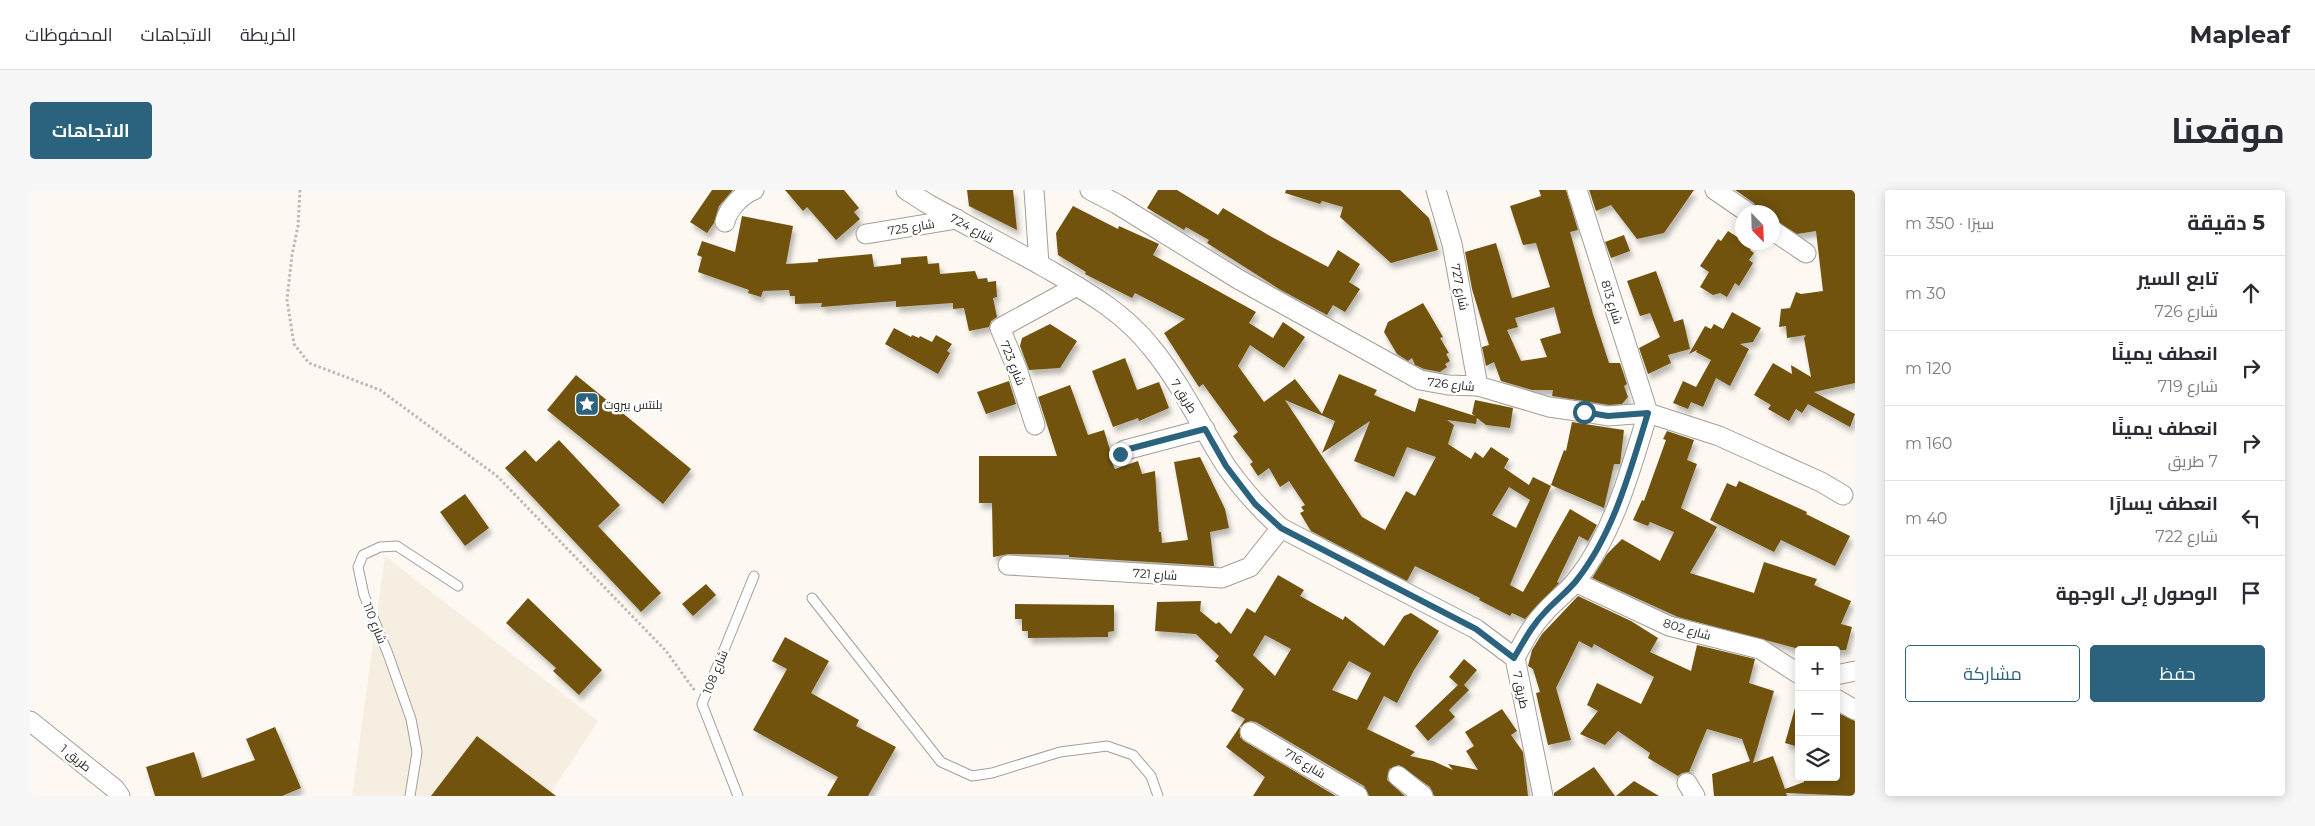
<!DOCTYPE html>
<html lang="ar">
<head>
<meta charset="utf-8">
<style>
  :root { --surface:#fff; --page:#f7f7f7; --text:#2b2b33; --muted:#7c7c81; --line:#e1e1e2; --accent:#2b627d }
  body { margin:0; font-family:Montserrat,Cairo,sans-serif; background:var(--page); color:var(--text); direction:rtl }
  .controls { position:absolute; right:15px; bottom:15px; display:grid; overflow:hidden; border-radius:5px; box-shadow:0 2px 12px #0003 }
  .controls button { width:45px; height:45px; display:grid; place-items:center; padding:0; border:0; border-bottom:1px solid var(--line); background:var(--surface); color:var(--text); font:25px sans-serif }
  .compass { position:absolute; left:1705px; top:15px; width:45px; height:45px; border-radius:50%; background:var(--surface); box-shadow:0 2px 12px #0003; rotate:157deg }
  .stop { position:absolute; width:15px; height:15px; margin:-11px; border:4px solid #2b627d; border-radius:50%; background:#fff }
  .stop.end { background:#2b627d; border-color:#fff; box-shadow:0 1px 5px #0008 }
  .list { margin:0; padding:0; list-style:none }
  h2 { display:flex; justify-content:space-between; align-items:center; height:65px; margin:0; padding:0 20px; font-size:21px }
  h2 small { font-size:16px; font-weight:400; color:var(--muted) }
  .list li { display:grid; grid-template-columns:32px 1fr auto; gap:15px; align-items:center; box-sizing:border-box; height:75px; padding:0 20px; border-top:1px solid var(--line) }
  .list b { display:block; font-size:19px; white-space:nowrap }
  .list p { margin:0; font-size:16px; white-space:nowrap; color:var(--muted) }
  .list em { font-size:16px; font-style:normal; color:var(--muted) }
  .actions { display:flex; gap:10px; padding:15px 20px }
  .actions a { flex:1; padding:11px 0; border:1px solid var(--accent); border-radius:5px; text-align:center; font-size:18px; color:var(--accent) }
  .actions .main { background:var(--accent); color:#fff }
  .icon { flex:none; width:28px; height:28px; fill:none; stroke:currentColor; stroke-width:2; stroke-linecap:round; stroke-linejoin:round }
  .map { position:relative; flex:none; width:1825px; height:606px; overflow:hidden; direction:ltr; border-radius:5px }
  header { display:flex; align-items:center; gap:30px; box-sizing:border-box; height:70px; padding:0 25px; background:var(--surface); border-bottom:1px solid var(--line) }
  header strong { font-size:24px }
  nav { display:flex; gap:28px; margin-inline-start:auto; font-size:18px }
  .intro { display:flex; align-items:center; justify-content:space-between; box-sizing:border-box; height:120px; padding:0 30px }
  h1 { margin:0; font-size:35px }
  .button { padding:12px 22px; border-radius:5px; background:var(--accent); color:#fff; font-size:18px; font-weight:700 }
  main { display:flex; gap:30px; padding:0 30px }
  aside { flex:1; background:var(--surface); border-radius:5px; box-shadow:0 2px 12px #0003 }
  .map>svg:first-child { display:block }
</style>
</head>
<body>
<header>
<strong>Mapleaf</strong>
<nav><a>الخريطة</a><a>الاتجاهات</a><a>المحفوظات</a></nav>
</header>
<div class="intro"><h1>موقعنا</h1><a class="button">الاتجاهات</a></div>
<main>
<aside>
<h2>5 دقيقة<small>سيرًا · 350 m</small></h2>
<ul class="list">
<li><svg class="icon" aria-label="ahead" viewBox="0 0 24 24"><path d="M12 20V5M6 11l6-6 6 6"/></svg><div><b>تابع السير</b><p>شارع 726</p></div><em>30 m</em></li>
<li><svg class="icon" aria-label="right" viewBox="0 0 24 24"><path d="M7 20v-9h11M14 6l5 5-5 5"/></svg><div><b>انعطف يمينًا</b><p>شارع 719</p></div><em>120 m</em></li>
<li><svg class="icon" aria-label="right" viewBox="0 0 24 24"><path d="M7 20v-9h11M14 6l5 5-5 5"/></svg><div><b>انعطف يمينًا</b><p>7 طريق</p></div><em>160 m</em></li>
<li><svg class="icon" aria-label="left" viewBox="0 0 24 24"><path d="M17 20v-9H6M10 6l-5 5 5 5"/></svg><div><b>انعطف يسارًا</b><p>شارع 722</p></div><em>40 m</em></li>
<li><svg class="icon" aria-label="arrive" viewBox="0 0 24 24"><path d="M6 21V4h12l-3 4 3 4H6"/></svg><div><b>الوصول إلى الوجهة</b></div></li>
</ul>
<div class="actions"><a class="main">حفظ</a><a>مشاركة</a></div>
</aside>
<div class="map">
<svg width="1825" height="606" viewBox="0 0 1825 606">
  <defs>
    <filter id="shadow"><feDropShadow dx="3" dy="5.5" stdDeviation="2.5" flood-color="#0004"/></filter>
  </defs>
  <rect width="100%" height="100%" fill="#fdf9f2"/>
  <path fill="#f6efe1" d="M355 366 568 531 519 606H322Z"/>
  <g fill="#71530f" fill-rule="evenodd" filter="url(#shadow)">
    <path d="M682 0H703L689 16 684 33 677 43 660 32Z"/>
    <path d="M755 0H814L829 18 824 22 830 29 806 50 777 17 773 21Z"/>
    <path d="M937 0H983L987 40 939 16Z"/>
    <path d="M1128 0H1147L1188 25 1193 18 1240 46 1298 77 1308 60 1330 74 1319 92 1330 99 1315 122 1303 115 1297 125 1249 99 1177 53 1179 50 1156 37 1154 40 1117 18Z"/>
    <path d="M1256 0H1370L1399 28 1408 60 1361 73 1310 27 1313 17 1292 11 1290 14 1255 3Z"/>
    <path d="M1509 0H1536L1548 40 1540 42 1563 124 1579 173H1590L1597 194 1594 196 1598 207 1592 214 1579 215 1522 206 1523 200H1502L1471 191 1464 172 1456 176 1452 157 1459 155 1442 99 1435 62 1466 53 1482 108 1520 97 1506 53 1493 55 1480 16 1511 6ZM1524 117 1531 143 1510 149 1517 167 1491 171 1477 140 1488 137 1485 128Z"/>
    <path d="M1559 0H1664L1634 43 1607 49 1581 15 1566 21Z"/>
    <path d="M1705 0H1825V193L1784 202 1825 224 1820 237 1778 214 1772 223 1766 219 1759 231 1738 219 1741 215 1724 205 1743 173 1762 184 1761 175 1781 187 1774 148 1776 145 1757 148 1756 136 1749 137 1751 119 1760 118 1766 102 1771 104 1793 101 1786 41 1767 44 1742 29V22H1728L1724 13Z"/>
    <path d="M1043 16 1088 39 1089 36 1129 54 1123 65 1226 122 1219 133 1243 148 1253 132 1275 147 1254 178 1220 155 1208 176 1234 212 1265 189 1292 224 1309 184 1347 200 1344 205 1385 222 1389 208 1445 226 1442 224 1445 210 1483 218 1480 238 1456 235 1447 228 1446 234 1417 230 1424 235 1418 254 1441 269 1445 262 1453 268 1461 257 1479 269 1474 278 1499 295 1503 287 1521 296 1480 395 1493 402 1540 319 1567 335 1558 351 1549 346 1527 392 1529 393 1495 429 1482 423 1480 426 1449 410 1450 408 1385 376 1377 391 1281 341 1270 323 1274 321 1271 317 1275 315 1259 291 1250 297 1239 278 1228 286 1220 274 1223 272 1203 246 1208 242 1173 194 1169 197 1134 143 1155 129 1105 103 1102 108 1055 84 1056 82 1028 65 1026 43ZM1255 210 1305 231 1292 263 1340 231 1324 271 1364 287 1377 257 1406 267 1385 306 1376 301 1355 340 1332 327ZM1479 297 1500 310 1486 338 1462 325Z"/>
    <path d="M712 26 763 36 756 74 788 72V69L842 64 844 77 871 74V68L897 66 898 74 909 73 910 84 945 81 948 89 957 88 958 92 966 91 967 107 963 108 967 127 961 131 959 137 939 141 934 118 923 119V113L866 117V111L791 117 792 113 765 114V106H760L759 100 733 101 731 107 718 103 719 100 668 82 672 67 667 65 672 51 705 62Z"/>
    <path d="M1698 41 1712 50V52L1722 56 1720 60 1724 63 1719 70 1723 73 1709 96 1705 93 1697 107 1690 103 1683 105 1670 97 1679 82 1670 76 1688 49 1691 51Z"/>
    <path d="M1594 45 1600 61 1581 68 1575 52Z"/>
    <path d="M1626 81 1644 132 1653 129 1660 159 1638 165 1641 173 1618 184 1609 158 1630 147 1620 123 1610 126 1597 91Z"/>
    <path d="M1393 113 1413 147 1410 148 1419 163 1416 164 1420 171 1415 174 1417 177 1410 182 1394 179 1385 175 1382 168 1378 171 1367 164 1354 142 1358 132Z"/>
    <path d="M1702 122 1731 138 1723 152 1710 154 1719 159 1700 196 1686 188 1673 217 1661 212 1658 219 1643 213 1653 191 1666 197 1681 170 1666 162 1667 160 1659 164 1675 136 1681 139 1684 134 1693 139Z"/>
    <path d="M1020 134 1047 151 1030 178 999 180 990 156 992 148Z"/>
    <path d="M864 138 881 147 882 145 889 148 890 146 902 152 906 145 922 154 917 161 920 163 908 184 855 154Z"/>
    <path d="M1095 168 1107 200 1129 192 1139 218 1109 231 1108 228 1083 237 1062 181Z"/>
    <path d="M546 185 661 279 633 314 517 220Z"/>
    <path d="M979 191 986 214 956 224 947 202Z"/>
    <path d="M1040 195 1058 245 1074 240 1080 260 1079 266 1085 279 1108 271 1112 284 1125 281 1129 342H1131L1132 353 1158 350 1144 272 1170 267 1195 319 1199 338 1180 342 1184 376 1039 367V365L979 364 963 367 962 313H949V266H1027L1008 207Z"/>
    <path d="M1542 232 1594 240 1590 274H1584L1574 318 1521 295 1534 260 1536 261Z"/>
    <path d="M1637 241 1664 250 1657 270 1667 274 1651 318 1687 337 1660 383 1724 403 1734 372 1787 389 1784 395 1821 411 1811 434 1822 437 1816 460H1773L1648 427 1562 388 1577 364 1592 349 1630 371 1644 342 1620 332 1618 336 1603 330 1612 310 1614 311 1636 250 1633 249Z"/>
    <path d="M529 250 590 315 568 336 631 403 611 422 475 278 495 260 506 272Z"/>
    <path d="M1709 291 1777 322 1776 324 1820 346 1805 376 1751 350 1744 362 1680 330 1697 293 1706 297Z"/>
    <path d="M435 304 459 338 435 356 410 322Z"/>
    <path d="M1248 385 1274 400 1270 406 1313 430 1315 426 1354 456 1374 426 1381 423 1409 441 1384 480 1367 513 1354 506 1337 539 1385 562 1380 566 1403 571 1423 580 1418 574 1448 580 1436 561 1444 556 1435 542 1472 519 1487 541 1481 545 1493 562 1498 606H1404L1400 597 1369 575 1359 579 1357 590 1375 606H1339L1334 596 1226 532 1220 531 1210 537V547L1214 551 1306 606H1223L1235 587 1196 557 1215 529 1201 521 1214 499 1185 471 1189 466 1166 444 1125 441 1127 412 1171 411 1170 421 1186 434 1189 432 1201 444 1217 418 1225 423ZM1235 445 1261 459 1245 486 1223 465ZM1319 471 1341 483 1327 510 1302 500Z"/>
    <path d="M676 394 686 405 663 426 652 414Z"/>
    <path d="M1548 406 1601 431 1628 448 1620 462 1661 481 1667 455 1725 469 1719 493 1744 501 1723 573 1743 566 1755 599 1774 592V587H1806V522L1825 531V606L1756 603 1757 606H1684L1682 584 1720 571 1712 549 1677 539 1659 582 1652 583 1648 586 1618 568 1620 563 1588 541 1575 555 1550 544 1568 521 1557 515 1567 493 1611 514 1624 487 1564 454 1562 458 1549 451 1526 498 1541 550 1518 555 1506 503 1510 502 1503 479 1498 476 1502 460 1512 444Z"/>
    <path d="M498 408 572 480 549 505 523 481 526 478 476 433Z"/>
    <path d="M985 414 1084 415V441L1078 442V447L998 448V441H992V429H985Z"/>
    <path d="M755 447 799 471 781 503 829 530 826 536 866 557 838 606H797L808 587 723 540 757 479 742 471Z"/>
    <path d="M1434 469 1447 480 1434 495 1439 500 1419 520 1425 527 1398 551 1385 536 1428 495 1419 487Z"/>
    <path d="M1765 518H1769V557L1755 553Z"/>
    <path d="M245 537 271 598 252 606H125L116 577 164 562 172 588 225 570 216 549Z"/>
    <path d="M447 546 526 606H401Z"/>
    <path d="M1564 577 1585 606H1524V603Z"/>
    <path d="M1604 591 1629 606H1586Z"/>
  </g>
  <g fill="none" stroke-linecap="round" stroke-linejoin="round">
    <defs>
      <g id="lane">
        <path d="M782 408 911 572 942 586 962 583 1030 562 1077 556 1103 565 1121 586 1128 606"/>
        <path d="M380 606 387 562 381 529 358 464 334 405 328 377 333 365 350 357 367 356 428 396"/>
        <path d="M708 606 672 514 724 386"/>
      </g>
      <g id="street">
        <path d="M876 0 898 14 1009 74"/>
        <path d="M1004 0 1009 74C1050 98 1091 119 1121 157 1151 193 1171 237 1196 276 1212 299 1230 319 1251 338L1446 439 1485 468 1513 606"/>
        <path d="M1060 0 1087 14 1208 89 1390 190 1418 195 1448 196 1519 217 1554 222 1578 226 1618 223 1689 246 1791 292 1813 305"/>
        <path d="M1406 0 1422 54 1448 196"/>
        <path d="M1547 0 1618 223"/>
        <path d="M1685 0 1717 22"/>
        <path d="M695 32C698 19 711 5 724 0"/>
        <path d="M1742 40 1776 63"/>
        <path d="M836 44 927 29"/>
        <path d="M1005 235 987 179 970 138 1047 96"/>
        <path d="M1090 264 1095 260 1175 239"/>
        <path d="M978 375 1192 388 1220 377 1251 338"/>
        <path d="M1545 392 1639 436 1730 459 1769 484"/>
        <path d="M1485 468C1494 451 1502 435 1516 421 1525 411 1537 402 1546 391 1584 343 1600 281 1618 223"/>
        <path d="M1806 485 1825 481"/>
        <path d="M1806 509 1825 520"/>
        <path d="M0 531 85 599 90 606"/>
        <path d="M1220 542 1328 606"/>
        <path d="M1368 586 1393 606"/>
        <path d="M1657 593 1665 606"/>
      </g>
    </defs>
    <use href="#lane" stroke="#a29f99" stroke-width="11"/>
    <use href="#street" stroke="#a29f99" stroke-width="21"/>
    <path stroke="#bcb9b3" stroke-width="3" stroke-dasharray="2.5 2.5" stroke-linecap="butt" d="M270 0 268 36 262 65 257 110 264 154 279 173 350 200 467 286 636 461 665 501"/>
    <use href="#lane" stroke="#fff" stroke-width="9"/>
    <use href="#street" stroke="#fff" stroke-width="19"/>
  </g>
  <g fill="none" stroke-linecap="round" stroke-linejoin="round">
    <path stroke="#2b627d" stroke-width="6" d="M1090 264 1095 260 1175 239 1196 276 1225 314 1251 338 1446 439 1484 468C1494 451 1502 435 1516 421 1525 411 1537 402 1546 391 1584 343 1600 281 1618 223L1578 226 1554 222"/>
  </g>
  <defs>
    <symbol id="sight-square" viewBox="-11 -11 22 22"><rect x="-9" y="-9" width="18" height="18" rx="4" fill="#2b627d" stroke="#fff"/><path d="M0-6L1.8-2.2L6-1.7L2.9 1.2L3.7 5.4L0 3.3L-3.7 5.4L-2.9 1.2L-6-1.7L-1.8-2.2Z" fill="#fff"/></symbol>
  </defs>
  <g fill-rule="evenodd">
    <use href="#sight-square" x="543" y="200" width="28" height="28"/>
  </g>
  <g text-anchor="middle" dominant-baseline="central" stroke-width="5" stroke-linejoin="round" paint-order="stroke">
    <g font-size="12" fill="#242321" stroke="#fff">
      <text transform="translate(881 37) rotate(-9)">شارع 725</text>
      <text transform="translate(942 38) rotate(28)">شارع 724</text>
      <text transform="translate(1430 97) rotate(79)">شارع 727</text>
      <text transform="translate(1582 112) rotate(73)">شارع 813</text>
      <text transform="translate(983 173) rotate(68)">شارع 723</text>
      <text transform="translate(1421 194) rotate(6)">شارع 726</text>
      <text transform="translate(1154 206) rotate(58)">7 طريق</text>
      <text transform="translate(1125 384) rotate(4)">شارع 721</text>
      <text transform="translate(345 433) rotate(68)">شارع 110</text>
      <text transform="translate(1657 439) rotate(16)">شارع 802</text>
      <text transform="translate(685 482) rotate(-68)">شارع 108</text>
      <text transform="translate(1491 500) rotate(78)">7 طريق</text>
      <text transform="translate(46 568) rotate(39)">طريق 1</text>
      <text transform="translate(1275 573) rotate(31)">شارع 716</text>
    </g>
    <g font-size="12" fill="#242321" stroke="#fff" text-anchor="start">
      <text x="574" y="214">بلنتس بيروت</text>
    </g>
  </g>
</svg>
<div class="controls">
<button>+</button>
<button>−</button>
<button><svg class="icon" aria-label="layers" viewBox="0 0 24 24"><path d="M12 4l9 5-9 5-9-5zM3 14l9 5 9-5"/></svg></button>
</div>
<svg class="compass" viewBox="-18 -18 36 36"><path d="M0-13l5 13h-10z" fill="#e53935"/><path d="M0 13l5-13h-10z" fill="#7c7c81"/></svg>
<div class="stop" style="left:1554px;top:222px"></div>
<div class="stop end" style="left:1090px;top:264px"></div>
</div>
</main>
</body>
</html>
